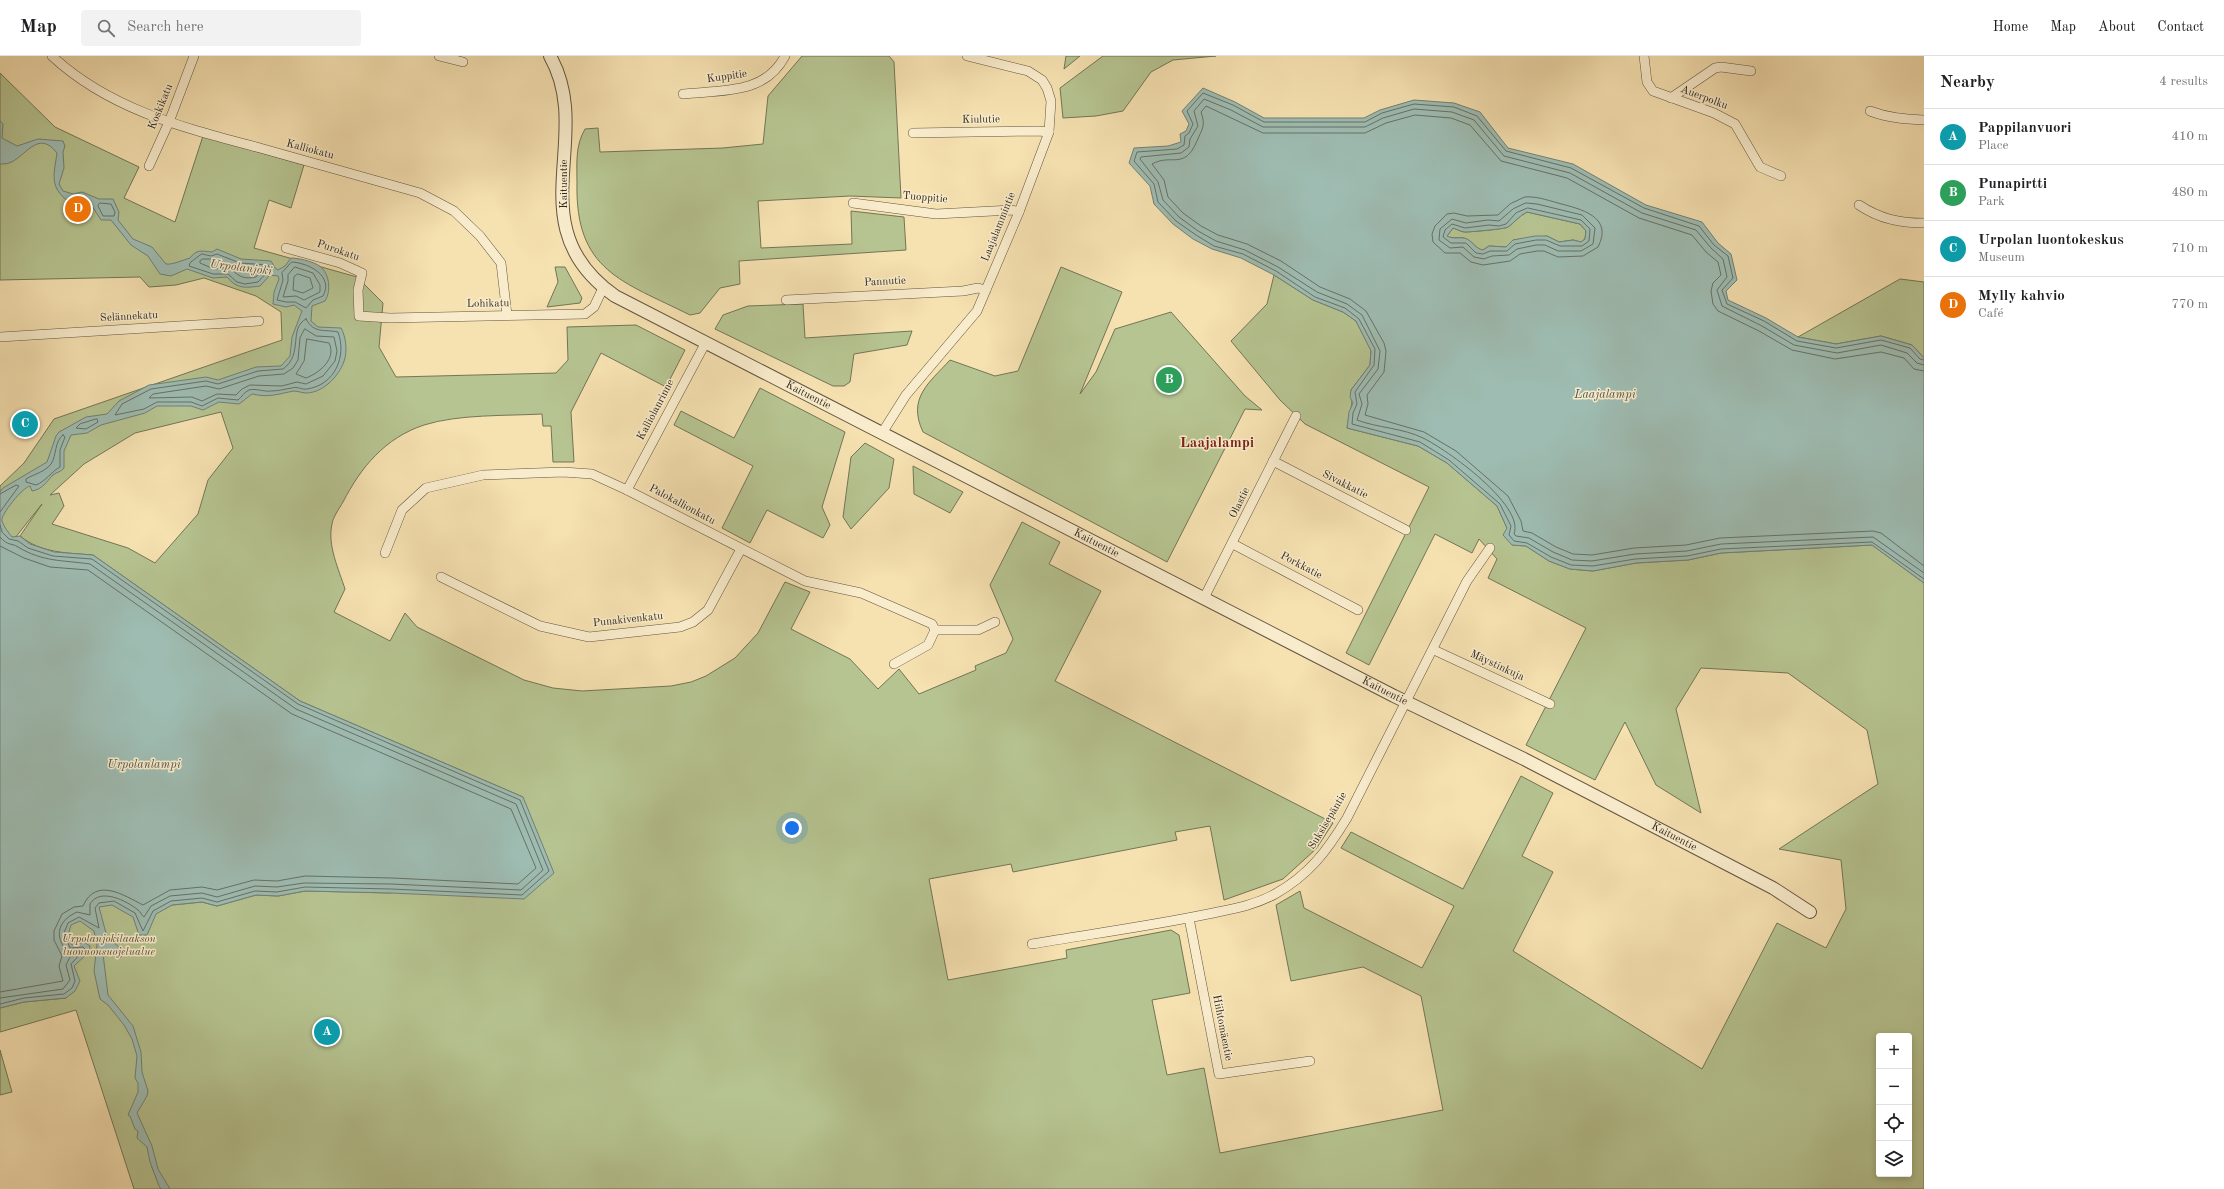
<!DOCTYPE html>
<html lang="en">
<head>
<meta charset="utf-8">
<style>
  :root { --surface:#fff; --page:#f2f2f2; --text:#202124; --muted:#757577; --line:#e0e0e0; --accent:#8f2418 }
  body { margin:0; font-family:"Old Standard TT",serif; background:var(--page); color:var(--text) }
  .controls { position:absolute; right:12px; bottom:12px; display:grid; overflow:hidden; border-radius:4px; box-shadow:0 2px 6px #0003 }
  .controls button { width:36px; height:36px; display:grid; place-items:center; padding:0; border:0; border-bottom:1px solid var(--line); background:var(--surface); color:var(--text); font:20px sans-serif }
  .you { position:absolute; left:792px; top:772px; width:14px; height:14px; margin:-10px; border:3px solid #fff; border-radius:50%; background:#1a73e8; box-shadow:0 0 0 6px #1a73e833 }
  .badge { display:grid; place-items:center; width:26px; height:26px; border-radius:50%; background:var(--accent); color:#fff; font-size:13px; font-weight:700 }
  .pin { position:absolute; translate:-50% -50%; border:2px solid #fff; box-shadow:0 1px 4px #0006 }
  .list { margin:0; padding:0; list-style:none }
  h2 { display:flex; justify-content:space-between; align-items:center; height:52px; margin:0; padding:0 16px; font-size:17px }
  h2 small { font-size:13px; font-weight:400; color:var(--muted) }
  .list li { display:grid; grid-template-columns:26px 1fr auto; gap:12px; align-items:center; box-sizing:border-box; height:56px; padding:0 16px; border-top:1px solid var(--line) }
  .list b { display:block; font-size:15px; white-space:nowrap }
  .list p { margin:0; font-size:13px; white-space:nowrap; color:var(--muted) }
  .list em { font-size:13px; font-style:normal; color:var(--muted) }
  .icon { flex:none; width:22px; height:22px; fill:none; stroke:currentColor; stroke-width:2; stroke-linecap:round; stroke-linejoin:round }
  .map { position:relative; flex:none; width:1924px; height:1133px; overflow:hidden }
  header { display:flex; align-items:center; gap:24px; box-sizing:border-box; height:56px; padding:0 20px; background:var(--surface); border-bottom:1px solid var(--line) }
  header strong { font-size:19px }
  nav { display:flex; gap:22px; margin-inline-start:auto; font-size:14px }
  .search { width:280px; height:36px; background:var(--page); display:flex; align-items:center; gap:10px; box-sizing:border-box; padding:0 14px; border-radius:4px; color:var(--muted); font-size:15px }
  main { display:flex }
  aside { flex:1; background:var(--surface) }
  .map>svg:first-child { display:block }
</style>
</head>
<body>
<header>
<strong>Map</strong>
<div class="search"><svg class="icon" aria-label="search" viewBox="0 0 24 24"><circle cx="10" cy="10" r="6"/><path d="M15 15l6 6"/></svg>Search here</div>
<nav><a>Home</a><a>Map</a><a>About</a><a>Contact</a></nav>
</header>
<main>
<div class="map">
<svg width="1924" height="1133" viewBox="0 0 1924 1133">
  <rect width="100%" height="100%" fill="#f6e1b1"/>
  <filter id="stains"><feTurbulence type="fractalNoise" baseFrequency=".005" numOctaves="4"/><feColorMatrix values="0 0 0 0 .2 0 0 0 0 .09 0 0 0 0 .02 0 0 0 .5 -.17"/></filter>
  <radialGradient id="worn" r=".72"><stop offset=".6" stop-color="#630" stop-opacity="0"/><stop offset="1" stop-color="#630" stop-opacity=".3"/></radialGradient>
  <g fill="#b6c491" stroke="#737556" fill-rule="evenodd">
    <path d="M802 0H889L894 6 901 142 850 140 758 145 761 192 852 188 851 155 904 161 906 194 739 205 740 228 720 232 700 257 690 259C622 225 575 215 577 127 577 108 575 90 585 73L598 72 600 96 723 92 763 88 768 40Z"/>
    <path d="M1066 0H1080L1064 13Z"/>
    <path d="M1103 0H1216L1173 4 1151 16 1123 55 1096 60 1063 62 1060 32Z"/>
    <path d="M0 17 55 71 139 111 124 142 175 166 203 80 304 109 291 152 269 144 254 192 357 221 383 247 379 291 396 321 556 317 568 304 567 271 636 269 685 294 666 331 601 297 571 356 574 406H553L551 370H543L542 358C506 360 459 358 424 369 385 382 361 411 343 446 339 453 333 461 332 468 327 489 339 514 345 533L334 556 390 585 405 557 417 571 524 624 553 632 582 635 671 630 691 626 706 620 735 602 758 577 785 526 810 536 791 573 850 603 878 633 899 613 919 638 976 614 975 610 1006 597 1013 583 990 529 1022 466 1060 486 1049 508 1101 535 1055 625 1333 767 1316 793 1283 823 1224 844 1210 770 1175 776 1177 784 1013 816 1011 808 929 823 948 924 1067 902 1066 894 1171 874 1179 879 1190 937 1152 944 1167 1019 1204 1012 1220 1097 1443 1054 1421 940 1363 911 1291 925 1276 849 1300 835 1304 852 1422 912 1454 850 1341 792 1351 776 1463 833 1521 720 1553 737 1522 800 1553 816 1513 895 1702 1013 1777 867 1826 892 1846 853 1841 804 1779 793 1878 728 1867 674 1788 617 1701 612 1676 653 1701 757 1656 729 1625 666 1595 724 1526 689 1586 572 1488 522 1497 503 1479 483 1472 497 1435 478 1369 609 1346 597 1429 431 1305 368 1280 344 1231 285 1267 248 1274 219 1313 244 1343 256 1356 265 1371 294 1370 309 1351 334C1354 350 1349 356 1347 372L1418 390 1447 407 1497 450 1507 472 1512 489 1526 490 1549 505 1570 513 1593 515 1636 507 1688 504 1721 497 1872 489 1924 527V1133H162L152 1111 161 1133H134L76 954 0 976V952L24 946 66 942 63 869 96 845 162 854 172 849 202 846 217 850 256 839 278 840 305 835 391 837 523 741 300 645 93 499C67 497 41 497 20 480L42 448 11 487 0 485V430L24 407 54 363 282 284 281 256 256 240 204 222 176 229 149 231 140 221 0 224ZM221 356 233 392 208 424 198 458 155 507 128 492 52 468 64 450 59 437 50 439 84 408 135 377ZM1879 980H1909V1118H1879Z"/>
    <path d="M1527 156 1580 168 1586 175 1585 183 1581 186 1573 184 1559 186 1547 180 1513 184 1506 191 1489 190 1483 194C1476 193 1474 187 1468 184 1461 179 1454 184 1447 180L1453 172C1457 173 1461 176 1465 176 1470 176 1505 173 1508 171 1515 166 1519 160 1527 156Z"/>
    <path d="M555 211H565L582 242 580 247 547 251 558 226Z"/>
    <path d="M1061 211 1122 236 1080 338 1096 316 1115 273 1171 256 1245 340 1262 354 1245 353 1167 506 923 376C907 342 929 327 950 304L995 320 1018 315Z"/>
    <path d="M1900 223 1924 226V302L1912 289 1881 280 1836 288 1798 281Z"/>
    <path d="M803 248 805 282 912 275 907 289 854 298 850 326 844 330H833L715 273 723 259 748 250Z"/>
    <path d="M760 332 845 376 822 451 830 469 823 482 767 454 750 487 722 472 753 410 674 369 681 355 734 382Z"/>
    <path d="M865 387 894 403 889 432 851 473 843 461 851 401Z"/>
    <path d="M913 410 963 436 950 457 914 438Z"/>
    <path d="M0 994 12 1036 0 1039Z"/>
  </g>
  <g fill="#9ebcb2" stroke="#728076" fill-rule="evenodd">
    <path d="M1203 32 1235 46 1264 62H1364L1380 54 1414 44 1454 47 1480 56 1508 92 1573 108 1646 149 1702 166 1718 187 1731 198 1737 224 1726 235 1728 244 1766 262 1798 281 1836 288 1881 280 1912 289 1924 302V527L1872 489 1721 497 1688 504 1636 507 1593 515 1570 513 1549 505 1526 490 1512 489 1503 479 1507 472 1497 450 1447 407 1418 390 1347 372 1349 356 1353 347 1350 341 1351 334 1370 309 1371 295 1356 265 1343 256 1313 244 1274 219 1241 202 1212 193 1193 183 1173 168 1154 148 1150 130 1129 107 1134 92 1168 90 1181 86 1180 78 1186 75 1189 68 1182 55ZM1527 156 1580 168 1586 175 1585 183 1581 186 1573 184 1559 186 1547 180H1535L1513 184 1506 191 1489 190 1483 194C1476 193 1473 186 1467 183 1460 180 1454 184 1447 180L1453 172C1457 173 1461 176 1465 176 1470 176 1505 173 1508 171 1515 166 1519 160 1527 156Z"/>
    <path d="M0 65 3 68 2 82 17 90 38 83 63 85 65 90 63 96 64 112 59 128 63 135 73 138 82 136 99 143H113L119 156 118 164 133 183 152 191 166 208C172 209 183 204 190 202 197 193 201 195 212 196L217 193 241 203 271 205 275 212 278 214 285 210 291 202C298 202 311 205 318 209 329 215 332 234 325 245L312 250 311 265 318 271 341 272C346 281 347 293 345 302 341 318 324 337 306 337 302 337 298 335 294 335 277 338 270 342 252 338L239 348 219 346 203 354 191 350H157L145 357 101 369 87 377 71 379 64 395V412C61 416 57 416 53 419 46 426 43 433 32 435L30 430C23 431 0 459 2 465 4 471 8 476 12 481L20 480 30 488 54 496 93 499 300 645 523 741 554 817 524 843 391 837 305 835 278 840 256 839 217 850 202 846 172 849 156 858 147 879H139L133 861 112 849 99 851 107 881 125 896 120 902 106 895 103 898 108 939 133 970 141 996 142 1016 148 1035 147 1040 137 1057 152 1090 158 1113 170 1133H161L159 1130 150 1106 147 1091 137 1082 138 1075 135 1073 130 1060 128 1059 138 1036V1027L135 1022 137 1000 132 983 124 969 108 949 100 943 94 915 97 889 94 875 80 865 71 869 68 879 72 889 84 886 90 890 89 896 74 910 80 925 75 935 66 942 24 946 0 952V436L3 432 47 406 56 380 59 376 86 361 107 358 119 345 149 329 206 321 218 324 256 311 281 310 290 300 292 281 302 255 294 249 286 251 273 248 274 236 279 223 278 220 270 219 260 230C245 232 237 233 227 221L213 222 187 213 171 220 160 218 148 200 131 189 111 164H101L92 150 77 143 68 145C49 131 54 118 57 97 38 72 25 102 9 107 7 108 3 108 0 108Z"/>
  </g>
  <g fill="none" stroke-linecap="round" stroke-linejoin="round">
    <g stroke="#677166" stroke-width="1">
      <path d="M1525 141C1536 140 1547 144 1558 147 1580 153 1614 160 1598 191L1583 200 1558 201 1544 195H1537L1520 198 1510 205 1483 209 1471 206 1460 197H1445L1433 186 1432 178 1435 170 1447 158 1454 157 1467 160 1498 159 1510 148Z"/>
      <path d="M100 147 111 148 115 156 114 160H103L98 150Z"/>
      <path d="M1526 147 1537 148 1582 159 1595 172 1593 188 1581 195H1558L1545 189H1536L1517 193 1509 199 1492 200 1484 203 1474 201 1463 191 1450 192 1439 184 1440 173 1452 163 1466 167 1488 164 1499 165 1513 153Z"/>
      <path d="M1528 152 1581 164 1590 173 1589 185 1582 190H1560L1546 184H1536L1515 188 1507 195H1490L1483 198 1476 197 1466 187H1451L1443 181 1445 174 1452 168 1465 172 1489 169 1499 170 1506 168 1516 157Z"/>
      <path d="M202 198 211 200 217 198 240 207 268 209 270 213 258 226 245 228 237 226 228 218H213L189 210 190 207Z"/>
      <path d="M203 203H217L230 211 214 213 200 207V205Z"/>
      <path d="M292 206C309 207 334 220 323 240L313 244 306 252 295 246H286L277 244 283 224 282 217Z"/>
      <path d="M234 211 245 213H259L261 215 256 221C245 223 241 222 232 214Z"/>
      <path d="M295 211 313 217 320 229V236L304 244 296 240 283 241 288 225V219Z"/>
      <path d="M298 218 310 222 313 232 303 237 293 234 294 221Z"/>
      <path d="M306 263C314 278 324 273 338 276 347 300 335 329 307 333 302 334 297 330 292 332 284 333 279 335 271 335 264 336 255 332 249 334 244 336 242 341 238 344L218 342 202 350 191 346H157L144 353 115 359 122 348 151 333 206 325 218 328 258 315 283 313C304 298 288 272 306 263Z"/>
      <path d="M305 273 316 280 334 281 337 295 335 305 323 320 306 328 297 326 282 330 250 329 242 333 236 339 217 338 202 345 192 341 149 342 153 338 206 330 219 333 259 320 284 318 293 312 298 304 300 282Z"/>
      <path d="M307 283 329 287C337 303 319 317 306 322L296 318 304 305Z"/>
      <path d="M1924 304 1920 303 1910 292 1881 284 1836 292 1797 285 1764 265 1727 248 1722 234 1733 222 1728 200 1714 189 1699 170 1644 152 1571 112 1506 95 1477 60 1454 51 1414 48 1382 57 1365 66H1264L1233 49 1203 37 1187 55 1193 68 1189 77 1185 80 1184 89 1177 93 1137 96 1134 105 1154 128 1158 146 1176 165 1196 179 1214 190 1243 198 1276 215 1315 241 1345 252 1359 263 1375 293 1374 309 1355 336 1357 348 1353 357 1352 368 1420 386 1449 404 1500 448 1511 470 1509 479 1514 485 1527 487 1551 501 1571 509 1593 510 1635 503 1687 500 1721 493 1872 486 1924 523"/>
      <path d="M1924 309 1917 307 1907 297 1881 289 1837 297 1794 289 1762 270 1722 250 1717 234 1727 221 1723 203 1711 192 1696 174 1642 157 1570 117 1504 100 1474 64 1452 56 1414 53 1383 62 1365 71H1263L1231 54 1204 43 1194 55 1198 70 1190 83 1189 91 1181 97 1141 101 1140 103 1158 126 1163 144 1179 161 1198 175 1216 185 1245 194 1278 211 1317 236 1347 248 1362 259 1380 295 1378 313 1359 338 1362 348 1357 364C1378 372 1403 372 1423 382 1446 393 1525 449 1514 478L1516 480 1529 482 1553 496 1572 504 1592 505 1635 498 1687 495 1721 488 1873 481 1924 517"/>
      <path d="M1924 315 1914 313 1904 302 1881 296 1835 303 1792 294 1759 275 1718 255 1713 248 1711 235 1713 227 1721 219 1718 206 1706 196 1692 179 1639 162 1567 122 1501 105 1470 69 1451 62 1415 59 1386 67 1365 77H1263L1206 50 1201 56C1206 70 1202 73 1197 85 1184 115 1172 97 1152 108L1164 124 1168 141 1183 157 1201 170 1218 179 1247 188 1281 205 1320 231 1350 243 1366 255 1384 287 1386 295 1384 316 1367 339 1368 348 1365 359 1424 376 1456 395 1508 440 1521 465 1523 475 1532 477 1556 491 1573 498 1592 499 1634 492 1686 489 1720 482 1873 475 1881 477 1924 510"/>
      <path d="M97 363 98 366 86 373 76 372 80 368Z"/>
      <path d="M63 379 65 381 60 394V411C51 416 46 425 36 429L26 426V423C34 418 45 416 51 408 57 399 54 386 63 379Z"/>
      <path d="M0 438 16 429 19 430 0 456"/>
      <path d="M0 469 2 476 9 483 18 485 28 492 53 500 92 503 298 648 520 744 549 815 522 839 391 833 305 831 277 836 255 835 217 846 202 842 171 845 153 855 143 875 135 857 114 845 99 847 95 852 99 872 79 861 68 867 64 877 70 892 83 891 85 893 71 908 75 925 72 932 64 938 24 942 0 948"/>
      <path d="M0 481C9 491 10 486 18 491 43 506 62 504 90 508L296 653 516 748 543 814 521 834 391 828 304 827 277 831 255 830 217 841 202 837 170 840 151 850 144 861C141 859 141 856 138 854 127 845 100 831 90 848V859L77 856C55 866 54 884 71 899L66 909 70 924 63 933 0 942"/>
      <path d="M0 490 24 502 50 511 88 514 292 658 511 753 536 812 518 828 392 822 305 820 277 825 254 824 217 834 202 831 170 834 143 849C125 840 96 820 83 850L74 851 62 858 54 875V884L62 900 59 910 63 925 0 936"/>
    </g>
    <defs>
      <g id="minor">
        <path d="M52 0C110 54 185 72 260 92 313 107 367 122 420 137L454 155 480 180 501 207 507 259"/>
        <path d="M439 0 463 6"/>
        <path d="M1644 0 1647 26 1653 35 1714 57 1735 68 1760 111 1781 120"/>
        <path d="M683 38C721 34 765 39 785 0"/>
        <path d="M1671 42 1715 12 1721 11 1751 15"/>
        <path d="M1870 55C1888 62 1905 63 1924 64"/>
        <path d="M913 77 1038 75 1049 76"/>
        <path d="M149 110 169 66 194 0"/>
        <path d="M853 147 936 158 1012 154 1019 156"/>
        <path d="M1859 149C1880 163 1900 167 1924 167"/>
        <path d="M286 192 340 207 362 217 358 234 359 260 390 262 585 258 594 251 603 232"/>
        <path d="M786 244 963 235 978 232 986 234"/>
        <path d="M0 281 259 265"/>
        <path d="M882 377 906 339 977 255 1019 156 1049 76 1051 45 1047 32 1042 24 1028 15 967 0"/>
        <path d="M1273 405 1406 474"/>
        <path d="M627 434 706 286"/>
        <path d="M1233 488 1358 554"/>
        <path d="M385 497 402 454 426 432 483 419 563 416 592 418 627 434 805 525 861 537 932 568 935 574 928 589 894 608"/>
        <path d="M441 521 540 570 589 581 680 571 693 566 708 554 741 493"/>
        <path d="M1204 542 1296 360"/>
        <path d="M935 574H978L995 566"/>
        <path d="M1434 594 1550 648"/>
        <path d="M1189 862 1219 1018 1310 1005"/>
        <path d="M1032 888C1091 878 1150 870 1208 858 1232 853 1253 850 1275 838 1309 819 1327 795 1347 762L1467 525 1490 492"/>
      </g>
      <g id="tertiary">
        <path id="s1" d="M550 0C596 81 516 170 615 240L1394 640 1524 703 1773 832 1810 856"/>
      </g>
    </defs>
    <use href="#minor" stroke="#625540" stroke-width="10"/>
    <use href="#tertiary" stroke="#625540" stroke-width="14"/>
    <use href="#minor" stroke="#f9eccc" stroke-width="9"/>
    <use href="#tertiary" stroke="#f9eccc" stroke-width="12"/>
  </g>
  <g text-anchor="middle" dominant-baseline="central" stroke-width="3" stroke-linejoin="round" paint-order="stroke">
    <g font-size="11" fill="#30261b" stroke="#f9eccc">
      <text transform="translate(727 21) rotate(-8)">Kuppitie</text>
      <text transform="translate(1704 42) rotate(21)">Auerpolku</text>
      <text transform="translate(161 51) rotate(-68)">Koskikatu</text>
      <text transform="translate(981 64) rotate(-1)">Kiulutie</text>
      <text transform="translate(310 94) rotate(15)">Kalliokatu</text>
      <text transform="translate(564 128) rotate(-90)">Kaituentie</text>
      <text transform="translate(925 142) rotate(5)">Tuoppitie</text>
      <text transform="translate(999 171) rotate(-68)">Laajalammintie</text>
      <text transform="translate(338 195) rotate(19)">Purokatu</text>
      <text transform="translate(885 226) rotate(-3)">Pannutie</text>
      <text transform="translate(488 248) rotate(-1)">Lohikatu</text>
      <text transform="translate(129 261) rotate(-3)">Selännekatu</text>
      <text stroke="none"><textPath href="#s1" startOffset="478">Kaituentie</textPath></text>
      <text transform="translate(656 354) rotate(-62)">Kalliolanrinne</text>
      <text transform="translate(1345 429) rotate(27)">Sivakkatie</text>
      <text transform="translate(1240 447) rotate(-64)">Olastie</text>
      <text transform="translate(682 449) rotate(28)">Palokallionkatu</text>
      <text stroke="none"><textPath href="#s1" startOffset="802">Kaituentie</textPath></text>
      <text transform="translate(1301 510) rotate(28)">Porkkatie</text>
      <text transform="translate(628 564) rotate(-6)">Punakivenkatu</text>
      <text transform="translate(1497 610) rotate(25)">Mäystinkuja</text>
      <text stroke="none"><textPath href="#s1" startOffset="1126">Kaituentie</textPath></text>
      <text transform="translate(1328 765) rotate(-59)">Suksisepäntie</text>
      <text stroke="none"><textPath href="#s1" startOffset="1450">Kaituentie</textPath></text>
      <text transform="translate(1222 972) rotate(79)">Hiihtomäentie</text>
    </g>
    <g font-size="11" font-style="italic" fill="#524e38" stroke="#f9eccc">
      <text x="109" y="883">Urpolanjokilaakson<tspan x="109" dy="13">luonnonsuojelualue</tspan></text>
    </g>
    <g font-size="12" font-style="italic" fill="#515348" stroke="#f9eccc">
      <text transform="translate(241 212) rotate(7)">Urpolanjoki</text>
      <text x="1605" y="339">Laajalampi</text>
      <text x="144" y="709">Urpolanlampi</text>
    </g>
    <g font-size="15" font-weight="bold" fill="#7a1f14" stroke="#f9eccc">
      <text x="1217" y="387">Laajalampi</text>
    </g>
  </g>
  <rect width="100%" height="100%" filter="url(#stains)"/>
  <rect width="100%" height="100%" fill="url(#worn)"/>
</svg>
<div class="controls">
<button>+</button>
<button>−</button>
<button><svg class="icon" aria-label="locate" viewBox="0 0 24 24"><circle cx="12" cy="12" r="6"/><path d="M12 2v4M12 18v4M2 12h4M18 12h4"/></svg></button>
<button><svg class="icon" aria-label="layers" viewBox="0 0 24 24"><path d="M12 4l9 5-9 5-9-5zM3 14l9 5 9-5"/></svg></button>
</div>
<div class="you"></div>
<div class="pin badge" style="left:327px;top:976px;background:#0f9aa8">A</div>
<div class="pin badge" style="left:1169px;top:324px;background:#2e9e5b">B</div>
<div class="pin badge" style="left:25px;top:368px;background:#0f9aa8">C</div>
<div class="pin badge" style="left:78px;top:153px;background:#e8710a">D</div>
</div>
<aside>
<h2>Nearby<small>4 results</small></h2>
<ul class="list">
<li><span class="badge" style="background:#0f9aa8">A</span><div><b>Pappilanvuori</b><p>Place</p></div><em>410 m</em></li>
<li><span class="badge" style="background:#2e9e5b">B</span><div><b>Punapirtti</b><p>Park</p></div><em>480 m</em></li>
<li><span class="badge" style="background:#0f9aa8">C</span><div><b>Urpolan luontokeskus</b><p>Museum</p></div><em>710 m</em></li>
<li><span class="badge" style="background:#e8710a">D</span><div><b>Mylly kahvio</b><p>Café</p></div><em>770 m</em></li>
</ul>
</aside>
</main>
</body>
</html>
